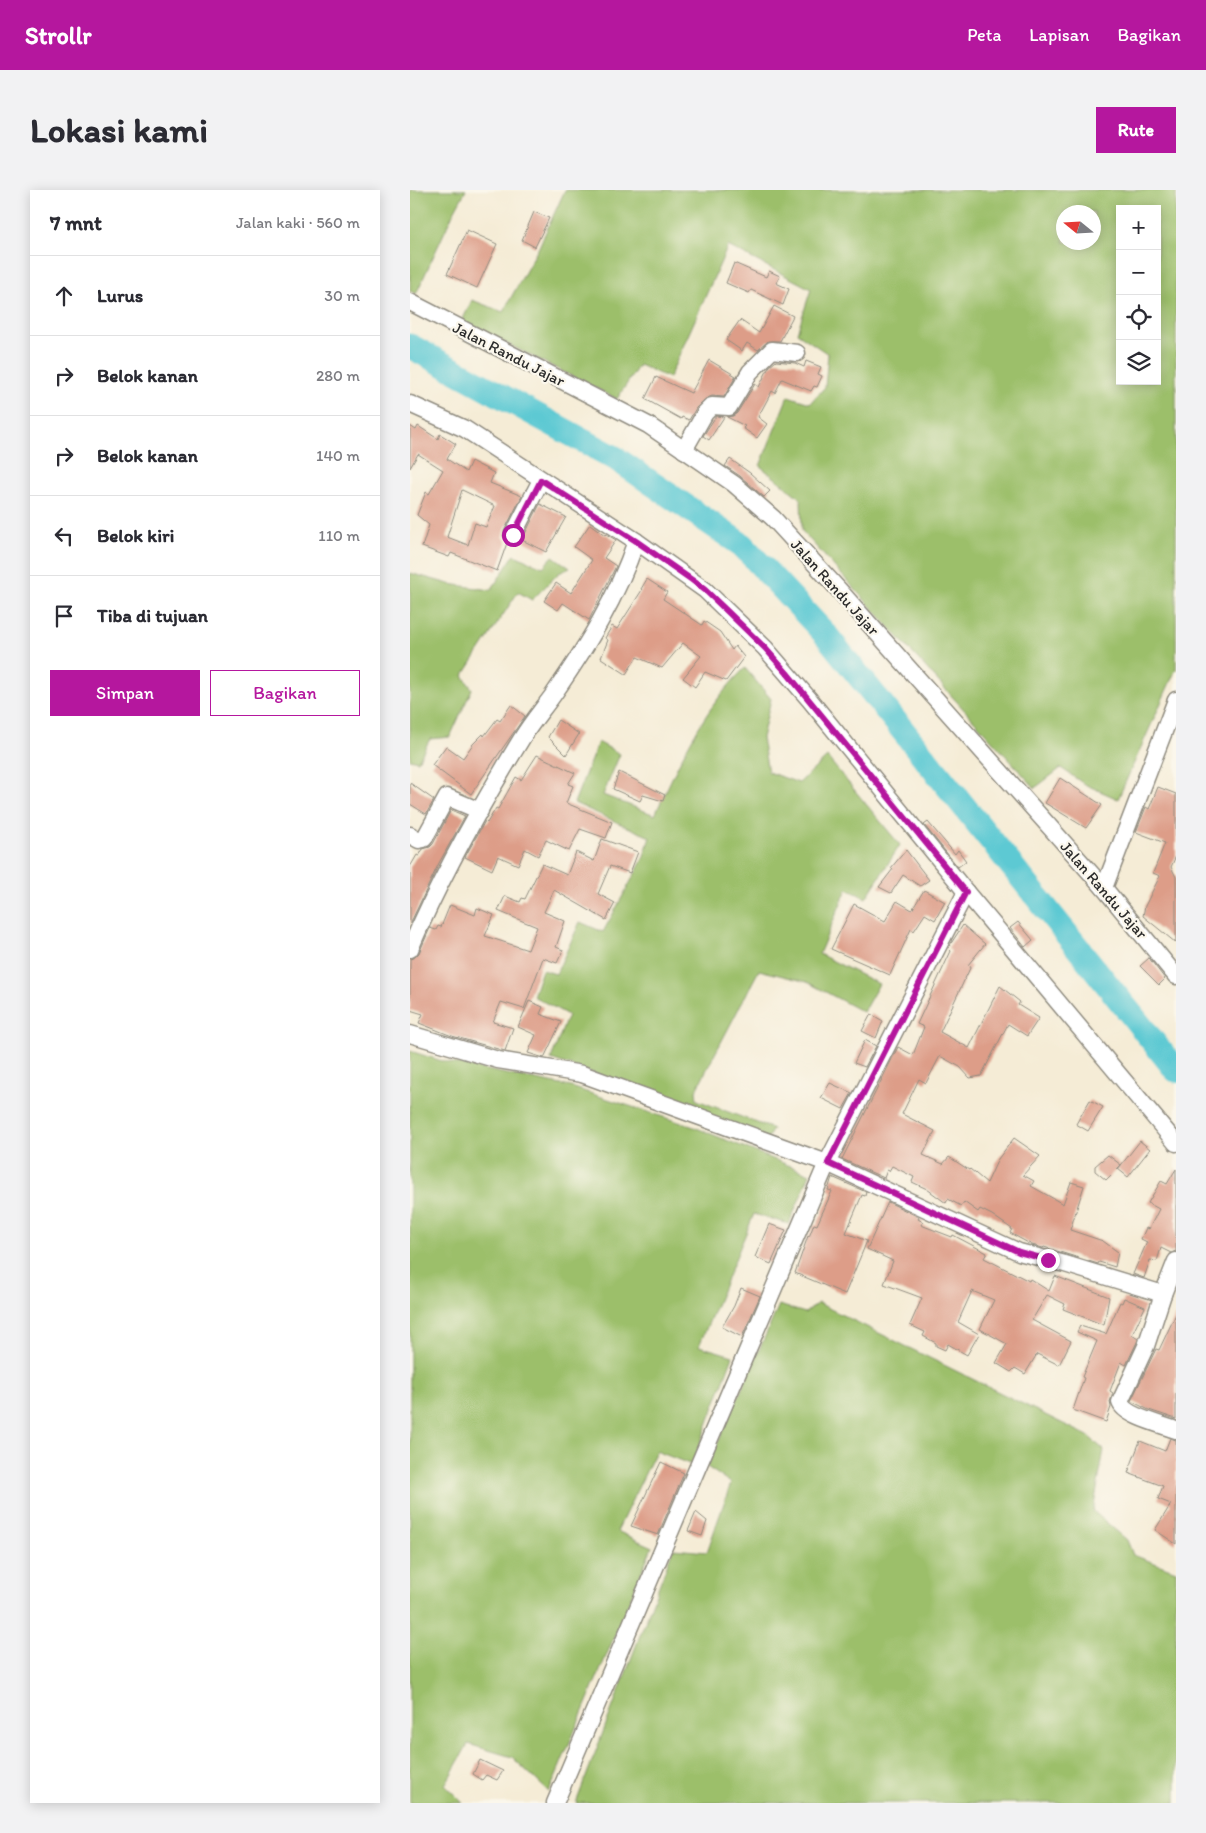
<!DOCTYPE html>
<html lang="id">
<head>
<meta charset="utf-8">
<style>
  :root { --surface:#fff; --page:#f2f2f3; --text:#2b2b33; --muted:#7c7c81; --line:#e1e1e2; --accent:#b5179e }
  body { margin:0; font-family:Itim,sans-serif; background:var(--page); color:var(--text) }
  .controls { position:absolute; right:15px; top:15px; display:grid; overflow:hidden; border-radius:0px; box-shadow:0 2px 12px #0003 }
  .controls button { width:45px; height:45px; display:grid; place-items:center; padding:0; border:0; border-bottom:1px solid var(--line); background:var(--surface); color:var(--text); font:25px sans-serif }
  .compass { position:absolute; left:646px; top:15px; width:45px; height:45px; border-radius:50%; background:var(--surface); box-shadow:0 2px 12px #0003; rotate:288deg }
  .stop { position:absolute; width:15px; height:15px; margin:-11px; border:4px solid #b5179e; border-radius:50%; background:#fff }
  .stop.end { background:#b5179e; border-color:#fff; box-shadow:0 1px 5px #0008 }
  .list { margin:0; padding:0; list-style:none }
  h2 { display:flex; justify-content:space-between; align-items:center; height:65px; margin:0; padding:0 20px; font-size:21px }
  h2 small { font-size:16px; font-weight:400; color:var(--muted) }
  .list li { display:grid; grid-template-columns:32px 1fr auto; gap:15px; align-items:center; box-sizing:border-box; height:80px; padding:0 20px; border-top:1px solid var(--line) }
  .list b { display:block; font-size:19px; white-space:nowrap }
  .list em { font-size:16px; font-style:normal; color:var(--muted) }
  .actions { display:flex; gap:10px; padding:15px 20px }
  .actions a { flex:1; padding:11px 0; border:1px solid var(--accent); border-radius:0px; text-align:center; font-size:18px; color:var(--accent) }
  .actions .main { background:var(--accent); color:#fff }
  .icon { flex:none; width:28px; height:28px; fill:none; stroke:currentColor; stroke-width:2; stroke-linecap:round; stroke-linejoin:round }
  .map { position:relative; flex:none; width:766px; height:1613px; overflow:hidden; border-radius:0px }
  header { display:flex; align-items:center; gap:30px; box-sizing:border-box; height:70px; padding:0 25px; background:var(--accent); color:#fff }
  header strong { font-size:24px }
  nav { display:flex; gap:28px; margin-inline-start:auto; font-size:18px }
  .intro { display:flex; align-items:center; justify-content:space-between; box-sizing:border-box; height:120px; padding:0 30px }
  h1 { margin:0; font-size:35px }
  .button { padding:12px 22px; border-radius:0px; background:var(--accent); color:#fff; font-size:18px; font-weight:700 }
  main { display:flex; gap:30px; padding:0 30px }
  aside { flex:1; background:var(--surface); border-radius:0px; box-shadow:0 2px 12px #0003 }
  .map>svg:first-child { display:block }
</style>
</head>
<body>
<header>
<strong>Strollr</strong>
<nav><a>Peta</a><a>Lapisan</a><a>Bagikan</a></nav>
</header>
<div class="intro"><h1>Lokasi kami</h1><a class="button">Rute</a></div>
<main>
<aside>
<h2>7 mnt<small>Jalan kaki · 560 m</small></h2>
<ul class="list">
<li><svg class="icon" aria-label="ahead" viewBox="0 0 24 24"><path d="M12 20V5M6 11l6-6 6 6"/></svg><div><b>Lurus</b></div><em>30 m</em></li>
<li><svg class="icon" aria-label="right" viewBox="0 0 24 24"><path d="M7 20v-9h11M14 6l5 5-5 5"/></svg><div><b>Belok kanan</b></div><em>280 m</em></li>
<li><svg class="icon" aria-label="right" viewBox="0 0 24 24"><path d="M7 20v-9h11M14 6l5 5-5 5"/></svg><div><b>Belok kanan</b></div><em>140 m</em></li>
<li><svg class="icon" aria-label="left" viewBox="0 0 24 24"><path d="M17 20v-9H6M10 6l-5 5 5 5"/></svg><div><b>Belok kiri</b></div><em>110 m</em></li>
<li><svg class="icon" aria-label="arrive" viewBox="0 0 24 24"><path d="M6 21V4h12l-3 4 3 4H6"/></svg><div><b>Tiba di tujuan</b></div></li>
</ul>
<div class="actions"><a class="main">Simpan</a><a>Bagikan</a></div>
</aside>
<div class="map">
<svg width="766" height="1613" viewBox="0 0 766 1613">
  <rect width="100%" height="100%" fill="#fbf7ec"/>
  <filter id="ink" filterUnits="userSpaceOnUse"><feTurbulence type="fractalNoise" baseFrequency=".02" numOctaves="2"/><feDisplacementMap in="SourceGraphic" scale="10" xChannelSelector="R" yChannelSelector="G"/><feConvolveMatrix kernelMatrix="1 2 1 2 8 2 1 2 1" color-interpolation-filters="sRGB"/></filter>
  <filter id="wash" filterUnits="userSpaceOnUse"><feTurbulence type="fractalNoise" baseFrequency=".0096" numOctaves="4" result="noise"/><feDisplacementMap in="SourceGraphic" scale="20" xChannelSelector="R" yChannelSelector="G"/><feGaussianBlur stdDeviation="1.12" result="paint"/><feColorMatrix in="noise" values="0 0 0 0 0 0 0 0 0 0 0 0 0 0 0 0 0 1.4 0 .05"/><feComposite in="paint" operator="in"/></filter>
  <g filter="url(#wash)">
    <rect width="100%" height="100%" fill="#f5ecd6"/>
    <g fill="#9cbf6a" stroke="#64754a" fill-rule="evenodd">
      <path d="M0 0H56L42 26 6 104 0 101Z"/>
      <path d="M155 0H766V479L708 609 674 594 651 578 625 598 392 341 391 309 350 276 378 206 400 213 415 197 418 164 387 143 401 99 318 56 259 188 229 175 207 209 52 131 62 110 93 122 128 59ZM710 19H747V191H710ZM654 22H684V52H654Z"/>
      <path d="M104 365 133 377 143 366 160 378 149 383 122 410 108 402 53 486 62 499 40 547 20 549 8 571 0 569V383L39 394 81 400Z"/>
      <path d="M335 478 361 509 352 548 358 582 389 593 417 567 490 655 456 708 437 699 409 764 469 794 453 822 397 792 349 780 286 900 287 910 363 939 357 949 183 883 141 869 158 825 123 806 132 780 146 784 170 732 193 742 233 669 240 647 164 613 188 552 210 564 193 605 245 625C269 572 292 520 335 478Z"/>
      <path d="M0 861 32 871 161 897 284 937 400 984 379 1034 344 1024 289 1156 323 1166 282 1275 246 1261 207 1341 242 1357 139 1602 102 1567 58 1554 35 1595 53 1613H0Z"/>
      <path d="M408 1113 678 1246 694 1260 683 1321 717 1350 723 1365 766 1381V1613H166L263 1359 297 1362 321 1293 297 1277 369 1115 395 1123Z"/>
    </g>
    <g fill="none" stroke-linecap="round" stroke-linejoin="round">
      <path stroke="#5dc9d3" stroke-width="25" d="M0 156 205 268 332 355 416 445 766 880"/>
    </g>
    <g id="blocks">
      <g fill="#dd9d88" fill-rule="evenodd">
        <path d="M124 22 139 28 125 57 112 50Z"/>
        <path d="M57 40 87 54 67 98 37 84Z"/>
        <path d="M324 73 356 87 359 81 370 86 366 93 379 99 373 115 341 100 339 103 316 93Z"/>
        <path d="M364 116 383 126 370 151H358L348 160 337 153 332 161 316 150 330 130 349 143Z"/>
        <path d="M299 170 326 186 314 207 302 206 295 209 286 218 279 230 272 227 271 229 235 209 246 187 281 203Z"/>
        <path d="M366 171 385 173 394 177 396 171 411 177 408 184 412 186 407 197 404 196 401 201 372 189 365 203 362 201 348 227 357 234 347 248 333 238 335 236 317 227 323 226 327 223 345 194 349 197 359 177Z"/>
        <path d="M306 226 314 227 299 250 293 246Z"/>
        <path d="M0 236 6 240 8 236 28 249 30 244 46 254 37 269 56 282 61 271 84 283 80 293 112 306 94 341 93 346 97 353 87 381 41 363 39 367 12 357 19 335 7 325 16 302 19 304 33 280 8 264 0 278ZM52 300 85 316 76 337 65 333 58 355 37 347Z"/>
        <path d="M320 269 340 283 360 301 354 307 330 286 315 276Z"/>
        <path d="M130 314 156 327 136 362 112 350Z"/>
        <path d="M180 334 195 345 196 344 206 350 194 368 206 376 179 430 153 413 148 420 134 411 146 393 161 403 182 370 164 357Z"/>
        <path d="M237 389 257 402 253 409 292 435 294 431 310 442 322 460 325 456 334 467 316 491 295 482 285 497 273 488 291 466 273 453 252 478 227 467 216 484 191 468 198 450 195 448 202 436 207 439 232 400 231 399Z"/>
        <path d="M101 515 115 526 61 604 22 575 36 556 53 568 63 554 73 544 74 546 87 529 90 531Z"/>
        <path d="M148 530 169 544 156 565 138 547Z"/>
        <path d="M127 565 165 583 158 594 163 596 156 613 202 632 196 648 170 639 159 661 136 650 128 666 115 659 108 675 88 666 82 680 55 667 75 631 77 633 86 618 88 619 106 587 111 590Z"/>
        <path d="M209 582 255 605 253 611 233 605 230 611 203 599Z"/>
        <path d="M650 588 692 615 676 638 635 613Z"/>
        <path d="M0 593 24 610 16 624 0 614Z"/>
        <path d="M748 597 766 604V666L761 677 766 687V753L733 726 735 716 750 686 743 683 755 653 726 642 736 617 739 619Z"/>
        <path d="M41 620 55 626 29 673 0 734V677L7 665 9 666 13 659 20 657 23 654Z"/>
        <path d="M518 632 545 664 548 660 556 671 548 677 514 635Z"/>
        <path d="M192 649 228 662 220 683 200 676 188 704 205 713 196 730 144 700 134 722 155 731 146 757 153 760 147 773 133 768 114 819 91 812 83 832 103 838 95 861 42 846 9 833 13 824 0 820V769L5 767 9 763 20 738 26 740 28 736 31 737 40 715 65 725 67 718 84 725 75 746 118 760 127 737 88 721 95 706 110 712 112 708 115 709 132 674 157 685 166 662 184 671Z"/>
        <path d="M496 660 519 690 510 696 493 685 481 703 469 697 483 679 481 678Z"/>
        <path d="M514 700 535 712 525 730 515 724 504 741 501 739 480 785 421 759 444 714 475 731 487 711 502 720Z"/>
        <path d="M608 732 623 750 615 757 600 738Z"/>
        <path d="M553 735 575 754 558 775 561 776 530 842 559 858 590 796 610 812 608 815 629 828 617 846 598 834 571 886 560 888 550 877 530 866 516 893 509 889 492 924 525 941 513 965 533 974 539 967 559 980 560 979 577 993 588 969 604 948 630 966 613 985 624 991 621 996 653 1014 661 992 674 996 660 1040 693 1051 708 1062 705 1077 689 1072 688 1074 634 1057 633 1058 622 1055 600 1043 602 1039 582 1025 570 1019 568 1022 554 1012 551 1016 538 1009 536 1013 517 999 502 992 504 987 482 976 479 981 477 980 474 988 432 969 488 857 503 865 514 837 507 834 541 761 538 758Z"/>
        <path d="M739 768 755 789 749 795 730 776Z"/>
        <path d="M119 811 133 817 130 824 151 832 134 868 118 863 126 845 108 837Z"/>
        <path d="M461 824 473 831 466 848 452 841Z"/>
        <path d="M455 850 466 856 455 877 444 873Z"/>
        <path d="M420 893 442 903 433 919 411 908Z"/>
        <path d="M680 910 693 917 678 941 666 934Z"/>
        <path d="M730 951 740 959 718 987 708 979Z"/>
        <path d="M698 965 711 975 696 990 685 981V976Z"/>
        <path d="M766 979V1061L761 1063 751 1058 747 1071 740 1070 734 1088 723 1084 737 1052 731 1049 736 1038 739 1039 749 1019 738 1013 751 991 757 994Z"/>
        <path d="M422 987 456 1002 455 1006 452 1005 436 1043 457 1051 435 1104 385 1083 398 1046 399 1047 404 1034 407 1035 422 1001 418 1000Z"/>
        <path d="M478 1012 509 1027 508 1029 513 1032 511 1035 542 1047 543 1045 577 1063 574 1068 619 1091 620 1089 639 1101 645 1086 699 1107 694 1135 653 1119 655 1114 637 1105 622 1130 661 1151 649 1175 627 1164 615 1184 605 1178 601 1182 586 1173 597 1154 570 1139 584 1110 562 1101 548 1132 569 1144 557 1165 538 1154 535 1160 526 1156V1153L513 1146 515 1142 500 1135 512 1108 474 1094 483 1071 457 1059Z"/>
        <path d="M359 1034 376 1040 361 1074 345 1067Z"/>
        <path d="M331 1098 350 1106 332 1147 312 1137 324 1116Z"/>
        <path d="M714 1108 735 1117 722 1145 728 1149 727 1152 716 1175 711 1172 700 1201 703 1203 700 1212 701 1217 696 1232 663 1220 674 1188 672 1187 687 1151 667 1142 670 1136 696 1144 710 1112 712 1113Z"/>
        <path d="M766 1124V1229L739 1220 721 1211 746 1159 749 1160Z"/>
        <path d="M760 1248 766 1250V1354L745 1340 761 1314 748 1309 753 1296 718 1283 730 1251 755 1261Z"/>
        <path d="M251 1272 274 1283 248 1345 221 1336Z"/>
        <path d="M286 1322 297 1331 292 1346 278 1341Z"/>
        <path d="M70 1570 93 1581 87 1590 76 1585 72 1590 63 1584Z"/>
      </g>
    </g>
  </g>
  <g filter="url(#ink)">
    <use href="#blocks" fill-opacity="0" stroke="#908c80" stroke-width="1"/>
    <g fill="none" stroke-linecap="round" stroke-linejoin="round">
      <defs>
        <g id="minor">
          <path d="M0 112 238 235 324 294 363 328 429 400 694 698 766 786"/>
          <path d="M0 214 55 239 226 351 295 400 355 458 399 509 556 702 766 953"/>
          <path d="M274 260 295 223 302 216 319 217 340 182 362 160 387 163"/>
          <path d="M103 345 131 290"/>
          <path d="M0 645 9 650 14 649 37 607 70 621"/>
          <path d="M694 698 766 510"/>
          <path d="M0 759C31 686 71 615 112 548 121 533 133 519 143 505 177 456 207 408 226 351"/>
          <path d="M0 844 88 870 172 884 417 973 609 1062 655 1074 753 1104 766 1071"/>
          <path d="M753 1104 736 1156 710 1212C714 1226 753 1235 766 1240"/>
          <path d="M145 1613 417 973 556 702"/>
        </g>
      </defs>
      <use href="#minor" stroke="#908c80" stroke-width="19"/>
      <use href="#minor" stroke="#fff" stroke-width="16"/>
    </g>
  </g>
  <g fill="none" stroke-linecap="round" stroke-linejoin="round" filter="url(#ink)">
    <path stroke="#b5179e" stroke-width="6" d="M103 345 131 290 226 351 282 390 295 400 319 423 355 458 377 483 556 702 418 973 609 1062 638 1070"/>
  </g>
  <g text-anchor="middle" dominant-baseline="central" stroke-width="4.5" stroke-linejoin="round" paint-order="stroke">
    <g font-size="16" fill="#2b2b2b" stroke="#fbf7ec">
      <text transform="translate(99 164) rotate(27)">Jalan Randu Jajar</text>
      <text transform="translate(425 397) rotate(48)">Jalan Randu Jajar</text>
      <text transform="translate(694 700) rotate(49)">Jalan Randu Jajar</text>
    </g>
  </g>
</svg>
<div class="controls">
<button>+</button>
<button>−</button>
<button><svg class="icon" aria-label="locate" viewBox="0 0 24 24"><circle cx="12" cy="12" r="6"/><path d="M12 2v4M12 18v4M2 12h4M18 12h4"/></svg></button>
<button><svg class="icon" aria-label="layers" viewBox="0 0 24 24"><path d="M12 4l9 5-9 5-9-5zM3 14l9 5 9-5"/></svg></button>
</div>
<svg class="compass" viewBox="-18 -18 36 36"><path d="M0-13l5 13h-10z" fill="#e53935"/><path d="M0 13l5-13h-10z" fill="#7c7c81"/></svg>
<div class="stop" style="left:103px;top:345px"></div>
<div class="stop end" style="left:638px;top:1070px"></div>
</div>
</main>
</body>
</html>
